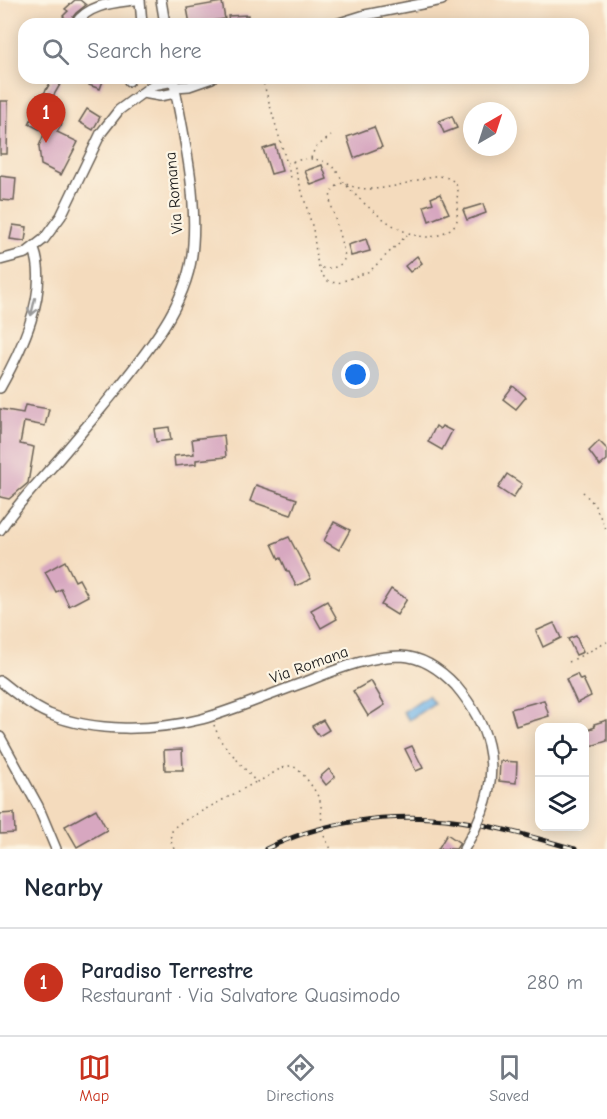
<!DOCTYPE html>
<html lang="en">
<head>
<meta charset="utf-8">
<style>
  :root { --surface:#fff; --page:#f6f6f7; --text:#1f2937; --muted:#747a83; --line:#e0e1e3; --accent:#c8321e }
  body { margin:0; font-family:"Comic Neue",sans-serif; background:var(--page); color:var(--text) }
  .controls { position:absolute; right:18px; bottom:18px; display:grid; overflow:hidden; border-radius:12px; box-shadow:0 3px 15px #0003 }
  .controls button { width:54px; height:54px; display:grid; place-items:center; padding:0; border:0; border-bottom:2px solid var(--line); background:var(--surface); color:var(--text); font:30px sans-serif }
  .compass { position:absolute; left:463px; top:102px; width:54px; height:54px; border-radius:50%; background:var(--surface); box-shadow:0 3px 15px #0003; rotate:39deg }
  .you { position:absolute; left:356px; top:375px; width:21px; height:21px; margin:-15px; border:4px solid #fff; border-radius:50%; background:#1a73e8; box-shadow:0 0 0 9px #1a73e833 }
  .badge { display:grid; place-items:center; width:39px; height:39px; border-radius:50%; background:var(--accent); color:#fff; font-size:20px; font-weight:700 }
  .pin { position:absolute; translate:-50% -50px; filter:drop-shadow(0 2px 3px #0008) }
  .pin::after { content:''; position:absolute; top:32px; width:21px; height:18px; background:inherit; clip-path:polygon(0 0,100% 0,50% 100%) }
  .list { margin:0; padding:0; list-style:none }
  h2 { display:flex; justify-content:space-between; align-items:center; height:78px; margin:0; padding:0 24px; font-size:26px }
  h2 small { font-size:20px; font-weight:400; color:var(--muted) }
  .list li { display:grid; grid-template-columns:39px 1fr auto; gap:18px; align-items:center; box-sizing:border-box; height:108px; padding:0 24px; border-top:2px solid var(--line) }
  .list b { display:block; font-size:22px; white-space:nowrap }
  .list p { margin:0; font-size:20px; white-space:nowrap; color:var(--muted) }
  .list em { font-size:20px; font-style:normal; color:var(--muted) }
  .icon { flex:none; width:33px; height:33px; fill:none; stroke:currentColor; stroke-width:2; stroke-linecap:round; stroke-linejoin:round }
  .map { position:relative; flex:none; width:607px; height:849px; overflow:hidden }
  .search { position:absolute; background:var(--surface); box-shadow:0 3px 15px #0003; left:18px; right:18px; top:18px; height:66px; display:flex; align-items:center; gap:15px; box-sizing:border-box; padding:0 21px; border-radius:18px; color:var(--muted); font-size:22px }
  .sheet { height:186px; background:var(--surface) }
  nav { display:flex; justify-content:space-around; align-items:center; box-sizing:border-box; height:84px; border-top:2px solid var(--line); background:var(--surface); font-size:16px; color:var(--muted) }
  nav a { display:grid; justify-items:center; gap:3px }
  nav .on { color:var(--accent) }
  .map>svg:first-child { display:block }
</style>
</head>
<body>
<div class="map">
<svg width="607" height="849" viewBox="0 0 607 849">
  <rect width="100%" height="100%" fill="#fcf5e5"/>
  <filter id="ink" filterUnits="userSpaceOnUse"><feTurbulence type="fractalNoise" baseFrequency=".0167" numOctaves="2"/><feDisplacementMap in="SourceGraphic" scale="12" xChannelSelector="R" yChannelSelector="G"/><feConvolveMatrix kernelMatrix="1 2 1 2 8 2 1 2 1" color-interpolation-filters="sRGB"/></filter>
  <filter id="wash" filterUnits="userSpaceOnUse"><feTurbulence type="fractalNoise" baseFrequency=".008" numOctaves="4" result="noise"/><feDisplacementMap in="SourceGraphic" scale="24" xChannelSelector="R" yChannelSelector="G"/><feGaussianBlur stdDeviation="1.35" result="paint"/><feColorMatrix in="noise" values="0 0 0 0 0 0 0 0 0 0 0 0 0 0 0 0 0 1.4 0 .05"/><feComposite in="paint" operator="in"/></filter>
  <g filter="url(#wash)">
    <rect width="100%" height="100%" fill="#f4dbbd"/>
    <path fill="#73b5e8" stroke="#486882" stroke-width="1.5" d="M428 695 434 703 409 720 403 712Z"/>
    <g id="blocks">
      <g fill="#d7a7c0">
        <path d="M75 0H80L86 5 76 13 69 22 63 16 68 11 65 9Z"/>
        <path d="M222 2 225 19 190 24 187 8Z"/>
        <path d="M248 15V24H229L228 16Z"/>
        <path d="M53 78 61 83 51 100 43 95Z"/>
        <path d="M92 78H104L100 89 89 85Z"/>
        <path d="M0 101H8L7 154H0Z"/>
        <path d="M87 109 100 117 93 130 79 122Z"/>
        <path d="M36 110 62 124 57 132 78 142 61 175 41 165 39 146 45 132 29 124Z"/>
        <path d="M452 116 457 128 444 133 439 121Z"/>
        <path d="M374 127 382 147 354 158 347 137Z"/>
        <path d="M275 145 282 171 271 174 263 149Z"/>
        <path d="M322 165 327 179 311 185 305 171Z"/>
        <path d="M0 176 16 178 14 201 0 200Z"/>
        <path d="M440 194 449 213 429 221 424 206 433 203 431 198Z"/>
        <path d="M483 204 486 213 467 220 463 210Z"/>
        <path d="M13 225 27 227 25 241 10 239Z"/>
        <path d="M366 239 370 251 351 256 348 245Z"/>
        <path d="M417 256 422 263 410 272 405 266Z"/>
        <path d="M513 386 526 397 516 409 503 399Z"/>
        <path d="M25 405 49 409 45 426 24 422 20 444 34 447 28 483 9 499 0 497V409L23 413Z"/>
        <path d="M436 426 440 429 442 426 452 431 442 450 428 442Z"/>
        <path d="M169 427 171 440 156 442 154 429Z"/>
        <path d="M224 435 226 457 196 460V464L175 466 174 456 194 454 192 439Z"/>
        <path d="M599 441 607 449V460L600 466 589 451Z"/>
        <path d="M507 474 522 484 513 498 498 488Z"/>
        <path d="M256 485 297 499 291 515 250 501Z"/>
        <path d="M334 522 350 530 339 550 324 541Z"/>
        <path d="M289 537 311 579 296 586 289 571H287L281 558 279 559 272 544Z"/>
        <path d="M65 561 75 581 79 579 88 596 69 606 61 589 56 592 45 572Z"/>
        <path d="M391 589 407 599 397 615 381 605Z"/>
        <path d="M327 601 337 619 321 628 311 610Z"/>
        <path d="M554 623 561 638 543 647 536 631Z"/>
        <path d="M576 636 583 652 576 655 568 639Z"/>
        <path d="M577 674 580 680 583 679 591 696 577 703 566 679Z"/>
        <path d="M371 681 385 705 368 716 353 691Z"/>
        <path d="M544 700 549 716 516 726 511 709Z"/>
        <path d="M323 720 329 730 319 736 312 726Z"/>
        <path d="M607 720V741L585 748V731L595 727 594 724Z"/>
        <path d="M412 746 423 768 416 771 405 749Z"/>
        <path d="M182 749 183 770H165L164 750Z"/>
        <path d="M500 761 517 762 516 783 499 781Z"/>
        <path d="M329 769 335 777 326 785 320 777Z"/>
        <path d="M96 809 107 830 77 847 65 826Z"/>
        <path d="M14 813 15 833 0 834V814Z"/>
        <path d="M447 834 460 843 456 849H438Z"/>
      </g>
    </g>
  </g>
  <g filter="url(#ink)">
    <use href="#blocks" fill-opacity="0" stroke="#685f54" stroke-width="1.5"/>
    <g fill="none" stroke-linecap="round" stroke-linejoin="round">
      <defs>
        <g id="street">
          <path d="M140 0 142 24"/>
          <path d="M161 0 165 24"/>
          <path d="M75 24C89 4 113 3 135 0"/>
          <path d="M336 24 365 15 442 0"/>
          <path d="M129 81 130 78"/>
          <path d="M175 87 189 86 212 78"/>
          <path d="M143 93 160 96 175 93"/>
          <path d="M0 260 26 253 44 239 61 216 101 133 119 110 153 85 174 81"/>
          <path d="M0 388C21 351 50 292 34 249"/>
          <path d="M0 530C17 504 38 483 58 460 79 436 99 411 119 387 152 345 190 300 193 244 197 189 183 133 173 78"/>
          <path d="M0 681C15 693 31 706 49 714 95 733 154 731 202 719 237 709 271 694 305 682 336 670 368 656 401 656 423 657 442 671 456 686 488 724 501 764 482 812"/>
          <path d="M0 737 38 806 56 849"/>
          <path d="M464 849 474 831"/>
        </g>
      </defs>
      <use href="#street" stroke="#685f54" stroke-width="12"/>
      <g stroke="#685f54" stroke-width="1.5" stroke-dasharray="1.5 4.5" stroke-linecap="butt">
        <path d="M262 78 292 181"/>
        <path d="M311 158 315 148 331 136"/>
        <path d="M293 161 313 229 317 260 321 274 329 282 338 283 370 271 407 235"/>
        <path d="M287 163C301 159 313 156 327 163 338 169 340 179 348 187 367 208 411 248 441 234 463 224 456 219 457 201 457 197 458 193 458 188 453 177 444 176 433 176 404 183 371 197 344 183L339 184 331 192 330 200 345 256C343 268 330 269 321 268"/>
        <path d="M583 492 594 504 607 531"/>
        <path d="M569 662 607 642"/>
        <path d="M214 725 220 740 256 782C268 779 279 766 290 766 299 765 317 792 320 801 322 808 321 816 322 824"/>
        <path d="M324 836 331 849"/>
        <path d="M174 849C169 838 169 832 178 824L256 782"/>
      </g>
      <use href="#street" stroke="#fff" stroke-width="9"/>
      <defs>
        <path id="rail" d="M266 849C320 822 385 813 445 819 489 824 532 837 575 849"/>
      </defs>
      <use href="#rail" stroke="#1c1c1c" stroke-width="5"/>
      <use href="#rail" stroke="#fcf5e5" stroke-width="3" stroke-dasharray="9" stroke-linecap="butt"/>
      <defs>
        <path id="street-bridge" d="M474 831 482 812"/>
      </defs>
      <use href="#street-bridge" stroke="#685f54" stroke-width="12" stroke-linecap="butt"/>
      <use href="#street-bridge" stroke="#fff" stroke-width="9"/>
    </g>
    <defs><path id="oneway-shaft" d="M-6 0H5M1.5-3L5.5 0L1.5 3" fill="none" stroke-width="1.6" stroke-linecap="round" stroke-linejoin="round" transform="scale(1.5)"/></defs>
    <use stroke="#999" href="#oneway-shaft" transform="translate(33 307) rotate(103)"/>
  </g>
  <g text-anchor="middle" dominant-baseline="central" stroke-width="4.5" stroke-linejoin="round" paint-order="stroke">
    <g font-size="16" fill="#1c1c1c" stroke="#fcf5e5">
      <text transform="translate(174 193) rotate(-95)">Via Romana</text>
      <text transform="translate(309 665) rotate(-20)">Via Romana</text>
    </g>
  </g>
</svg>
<div class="controls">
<button><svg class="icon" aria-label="locate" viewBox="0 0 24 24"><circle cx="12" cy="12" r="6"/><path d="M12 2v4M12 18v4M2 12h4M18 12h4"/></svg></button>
<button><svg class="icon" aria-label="layers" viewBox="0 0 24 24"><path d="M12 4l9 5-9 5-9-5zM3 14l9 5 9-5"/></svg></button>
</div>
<svg class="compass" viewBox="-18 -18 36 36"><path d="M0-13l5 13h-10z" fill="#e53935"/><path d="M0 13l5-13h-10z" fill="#747a83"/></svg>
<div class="you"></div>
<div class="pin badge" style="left:46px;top:143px">1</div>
<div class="search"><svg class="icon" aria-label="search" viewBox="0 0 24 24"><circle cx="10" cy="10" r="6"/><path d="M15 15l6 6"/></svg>Search here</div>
</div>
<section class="sheet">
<h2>Nearby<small></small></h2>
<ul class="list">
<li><span class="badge">1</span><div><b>Paradiso Terrestre</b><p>Restaurant · Via Salvatore Quasimodo</p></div><em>280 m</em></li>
</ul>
</section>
<nav>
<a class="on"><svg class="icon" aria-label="map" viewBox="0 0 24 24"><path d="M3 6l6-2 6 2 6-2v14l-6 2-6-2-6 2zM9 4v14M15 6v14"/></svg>Map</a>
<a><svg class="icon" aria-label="directions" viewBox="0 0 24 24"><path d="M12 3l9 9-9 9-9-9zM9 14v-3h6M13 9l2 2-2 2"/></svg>Directions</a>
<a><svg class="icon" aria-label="saved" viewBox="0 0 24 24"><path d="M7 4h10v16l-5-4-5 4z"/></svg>Saved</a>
</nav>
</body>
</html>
